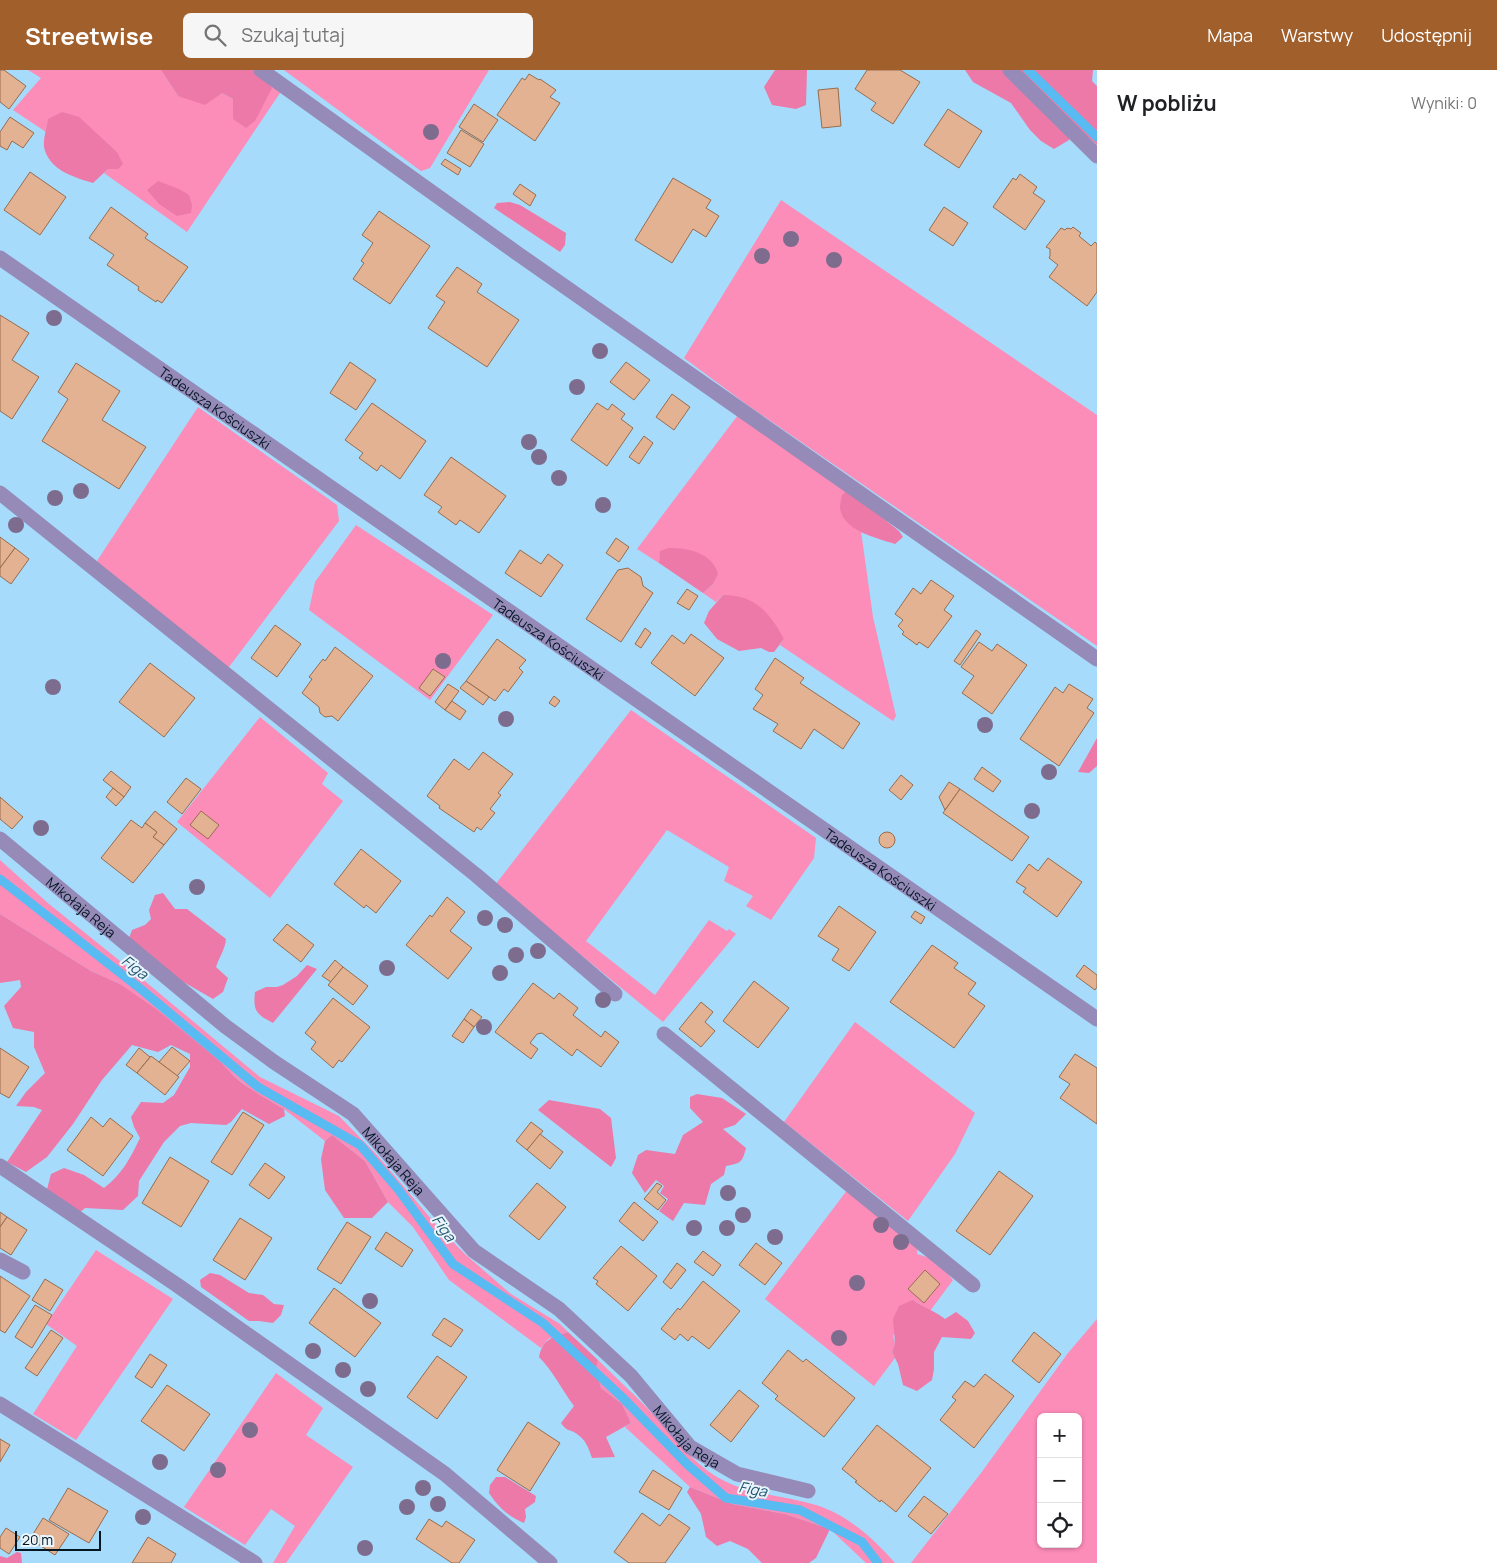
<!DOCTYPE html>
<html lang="pl">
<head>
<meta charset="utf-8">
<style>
  :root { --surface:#fff; --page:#f6f6f6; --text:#202124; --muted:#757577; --line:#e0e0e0; --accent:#a15f2c }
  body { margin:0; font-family:Manrope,sans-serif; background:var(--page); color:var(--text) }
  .controls { position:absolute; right:15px; bottom:15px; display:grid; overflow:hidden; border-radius:8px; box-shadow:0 1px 4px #0004 }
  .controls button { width:45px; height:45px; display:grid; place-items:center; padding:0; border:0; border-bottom:1px solid var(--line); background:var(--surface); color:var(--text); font:25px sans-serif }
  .scale { position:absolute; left:15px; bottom:12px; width:86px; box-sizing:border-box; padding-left:5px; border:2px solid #031722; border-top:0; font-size:14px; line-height:18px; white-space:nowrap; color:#031722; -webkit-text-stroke:4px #ebf5fc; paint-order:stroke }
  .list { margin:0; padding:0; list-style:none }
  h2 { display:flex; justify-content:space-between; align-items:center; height:65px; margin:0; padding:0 20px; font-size:21px }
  h2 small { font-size:16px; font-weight:400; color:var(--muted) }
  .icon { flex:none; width:28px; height:28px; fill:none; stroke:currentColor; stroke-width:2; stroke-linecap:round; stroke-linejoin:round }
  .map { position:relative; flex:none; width:1097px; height:1493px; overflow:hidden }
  header { display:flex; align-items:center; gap:30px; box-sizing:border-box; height:70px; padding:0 25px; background:var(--accent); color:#fff }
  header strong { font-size:24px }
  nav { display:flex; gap:28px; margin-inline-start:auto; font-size:18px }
  .search { width:350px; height:45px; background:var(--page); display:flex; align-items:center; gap:12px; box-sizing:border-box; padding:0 18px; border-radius:8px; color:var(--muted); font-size:19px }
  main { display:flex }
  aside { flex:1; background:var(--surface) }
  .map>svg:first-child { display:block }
</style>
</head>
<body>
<header>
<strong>Streetwise</strong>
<div class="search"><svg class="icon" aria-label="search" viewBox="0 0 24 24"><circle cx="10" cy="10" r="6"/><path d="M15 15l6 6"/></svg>Szukaj tutaj</div>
<nav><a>Mapa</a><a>Warstwy</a><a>Udostępnij</a></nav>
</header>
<main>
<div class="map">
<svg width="1097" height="1493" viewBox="0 0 1097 1493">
  <rect width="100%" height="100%" fill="#a6dbfb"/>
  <g fill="#fc8cb8" fill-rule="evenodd">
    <path d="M28 0H161L178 26 222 23 233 29V49L264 7 282 20 187 162 104 103 108 99 117 82 101 68 47 56 46 62 13 40 41 8Z"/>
    <path d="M284 0H489L430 98 421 101Z"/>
    <path d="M781 130 1097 345V576L746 334 684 288Z"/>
    <path d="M198 337 337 435 339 451 226 601 95 494Z"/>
    <path d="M738 345 848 420 855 458 861 461 873 547 896 646 893 651 780 575 784 569 723 525 716 532 703 523 713 514 659 487V493L637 479Z"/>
    <path d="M356 455 493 545 430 630 309 540 315 512Z"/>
    <path d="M631 640 816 768 814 788 771 850 746 836 753 826 724 811 729 797 667 760 586 871 655 925 709 850 727 861 729 859 736 864 663 952 495 815Z"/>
    <path d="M260 647 328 703 322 714 343 731 270 828 177 752Z"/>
    <path d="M0 790 49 834 135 903 260 1007 339 1046 377 1085 437 1156 466 1185 511 1224 560 1254 568 1262 548 1269 541 1278 449 1210 413 1157 388 1132 365 1091 332 1065 325 1071 284 1039 255 1023 228 1001 221 992 120 914 91 901 0 844Z"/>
    <path d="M855 952 975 1043 955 1084 908 1151 784 1052Z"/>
    <path d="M848 1119 918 1176 917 1184 936 1190 953 1210 930 1241 913 1230 893 1266 895 1273 892 1282 895 1288 874 1316 765 1229Z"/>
    <path d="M96 1180 173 1229 76 1370 33 1344 77 1276 46 1254Z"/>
    <path d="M1097 1249V1493H911L981 1403 1068 1283ZM1041 1347H1078V1474H1041Z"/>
    <path d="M598 1290C615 1307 633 1323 650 1341 672 1363 690 1391 717 1407 747 1425 783 1425 816 1435 848 1445 874 1469 895 1493H866L830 1459 785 1444 732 1434 690 1417 625 1357 631 1353 622 1334 601 1318 596 1299Z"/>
    <path d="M276 1303 323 1338 306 1365 353 1397 286 1493H273L295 1456 271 1439 245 1475 184 1437Z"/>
  </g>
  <g fill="#ed79a8">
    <path d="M161 0H253L264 7 272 18 255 51 246 58 233 49V29L222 23 205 35 178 26Z"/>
    <path d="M775 0H807L806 35 796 39 772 35 764 17Z"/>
    <path d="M965 0H1093L1092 11 1097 16V75L1075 55 1069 70 1054 79 1041 71 1030 60 1011 33 973 12Z"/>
    <path d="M62 42 79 47 117 82 123 94 118 99H108L93 113C73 107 49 100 44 77 43 68 47 57 48 49Z"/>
    <path d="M158 111 179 119 189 125 192 135 191 143 177 146 159 134 147 120Z"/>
    <path d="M510 132 520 135 566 163 565 175 560 182 494 138 497 133Z"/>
    <path d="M848 420 899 461 903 467 895 474C877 468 843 461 840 438 840 434 841 429 842 425Z"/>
    <path d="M669 478C689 478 712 483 718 504L713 514 703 523 659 493 660 481Z"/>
    <path d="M723 525C755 525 770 543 784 569L774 582H769L761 578 739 581 717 569 704 553 709 541Z"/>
    <path d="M1097 668V696L1089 703 1078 702Z"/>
    <path d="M163 823 175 839H187L226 869C225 880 219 887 216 897L228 908 223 922 213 929 180 910 129 868 132 860 145 855 151 849 149 840 155 825Z"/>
    <path d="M0 844 91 901 120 914 156 939 221 992C237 1013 261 1026 284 1039L285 1046 269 1054 242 1039 231 1052 226 1055 191 1053 180 1056 164 1072 139 1111 138 1126 123 1140 85 1138 77 1145 46 1123 51 1104 64 1098 84 1105 104 1118C122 1104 130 1089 140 1068L134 1057 131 1047 141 1032 163 1033 174 1025 190 997V984L171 975 158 982 132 975 102 1010 73 1054 47 1087 26 1102 7 1092 42 1040 34 1037 16 1036 26 1022 45 1003 34 977V962L13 958 4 936 21 917 20 910 0 913Z"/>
    <path d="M307 895 317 899 273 953C256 944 253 941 255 922L266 917H277L283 915 297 906Z"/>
    <path d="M697 1024 722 1028 746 1044 735 1055 723 1059 746 1078C742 1093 741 1093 726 1096L724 1105 711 1114 705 1135 684 1133 673 1151 659 1141 668 1129 660 1123 664 1116 656 1110 645 1123 632 1103 638 1085 646 1080 675 1084 683 1065 703 1052 690 1038V1027Z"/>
    <path d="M549 1030 600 1039 611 1048 616 1088 611 1097 538 1040Z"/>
    <path d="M332 1065 365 1091 388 1132 372 1148H344L325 1120 321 1089 325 1071Z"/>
    <path d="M210 1203 220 1205 249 1223 263 1225 274 1234 284 1235 281 1245 273 1253 259 1251H249L201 1217 200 1210Z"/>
    <path d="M913 1230C924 1238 935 1241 945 1249L956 1242 968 1251 975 1263 971 1269 942 1267 934 1282V1299L932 1310 917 1321 903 1315 898 1294 892 1282 895 1273 893 1249 899 1236Z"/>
    <path d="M568 1262 598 1290 596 1299 601 1318 622 1334 631 1353 606 1367 615 1387 592 1388C589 1379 586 1370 577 1364 569 1358 568 1363 561 1353L574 1336C562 1320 553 1301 539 1287 543 1268 552 1268 568 1262Z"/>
    <path d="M496 1407H505L536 1426 535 1432 525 1439 526 1447 524 1453C508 1446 499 1438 489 1423L490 1415Z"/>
    <path d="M690 1417 732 1434 785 1444 830 1459 816 1488 809 1493H762L748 1479 730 1471 717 1476 706 1467 701 1444 687 1422Z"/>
    <path d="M17 1482 21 1483 22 1493H0V1486L7 1488Z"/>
  </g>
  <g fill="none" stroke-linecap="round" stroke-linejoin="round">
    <g stroke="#58bbf2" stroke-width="9">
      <path d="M1028 0 1097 67"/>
      <path d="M0 809 142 920 258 1017 360 1075 398 1119 453 1194 543 1253 623 1328 688 1395 726 1428 800 1440 862 1472 878 1493"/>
    </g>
  </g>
  <g fill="#e2b292" stroke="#986c4e">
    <path d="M0 0H4L26 16 9 39 0 32Z"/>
    <path d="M867 0H900L920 12 893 54 871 40 876 33 855 19Z"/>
    <path d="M529 4 539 10 540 9 556 20 550 27 560 33 535 71 497 45 522 8 525 10Z"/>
    <path d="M838 18 841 56 822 58 818 20Z"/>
    <path d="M474 34 498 50 483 72 459 57Z"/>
    <path d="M948 39 982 61 959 98 924 75Z"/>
    <path d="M10 47 34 63 23 78 12 71 7 80 0 76V62Z"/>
    <path d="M461 60 484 74 470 97 447 83Z"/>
    <path d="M445 89 461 99 458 105 441 94Z"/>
    <path d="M30 102 66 127 40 165 4 140Z"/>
    <path d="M1020 104 1037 117 1033 123 1045 131 1025 160 993 137 1013 108 1016 110Z"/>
    <path d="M673 108 711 130 706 138 719 146 706 167 693 159 672 193 635 170Z"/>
    <path d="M520 114 536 125 530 136 513 124Z"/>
    <path d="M111 137 148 164 145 168 188 197 162 233 157 230 156 232 138 220 139 217 107 195 114 185 89 168Z"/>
    <path d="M944 137 968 153 953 176 929 160Z"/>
    <path d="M379 141 430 176 390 234 353 209 364 193 361 191 373 173 362 165Z"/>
    <path d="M1073 157 1081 163 1079 166 1091 176 1095 172 1097 174V222L1087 236 1049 207 1058 195 1049 188 1050 186V179L1046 177 1061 158 1065 160 1067 158 1071 159Z"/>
    <path d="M457 197 482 214 477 222 519 250 487 297 428 258 445 232 436 226Z"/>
    <path d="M0 245 29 263 12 290 39 307 12 349 0 341Z"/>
    <path d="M350 292 376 310 356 340 330 323Z"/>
    <path d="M626 292 650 310 634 330 610 312Z"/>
    <path d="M76 293 120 321 102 350 146 377 119 419 42 371 68 329 58 322Z"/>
    <path d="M672 324 690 337 674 360 656 347Z"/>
    <path d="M372 333 426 371 400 409 381 395 377 401 359 388 363 383 345 370Z"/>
    <path d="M597 333 608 340 612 334 625 344 621 349 633 358 607 396 571 370Z"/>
    <path d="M644 366 653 373 639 394 629 387Z"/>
    <path d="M451 387 506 426 479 463 460 450 456 455 438 442 442 437 424 425Z"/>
    <path d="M0 467 15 478 0 498Z"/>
    <path d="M616 468 629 477 619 492 606 483Z"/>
    <path d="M15 478 29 489 11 514 0 506V498Z"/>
    <path d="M520 480 541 494 548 484 563 495 541 527 505 503Z"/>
    <path d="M628 498 641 507 643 516 653 523 621 572 586 549 618 500Z"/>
    <path d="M931 510 954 526 944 540 952 546 928 578 919 572 917 575 902 564 904 562 898 556 903 550 895 544 913 518 921 524Z"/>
    <path d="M687 519 698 526 689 540 677 533Z"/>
    <path d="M275 555 301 574 277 607 251 588Z"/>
    <path d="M645 558 651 563 641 578 635 574Z"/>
    <path d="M976 560 981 564 960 595 954 591Z"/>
    <path d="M691 564 724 588 695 626 651 593 672 565 684 574Z"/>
    <path d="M497 569 526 590 519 598 523 602 508 622 504 619 495 631 466 611Z"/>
    <path d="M979 572 992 581 997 574 1027 595 992 644 962 623 974 606 961 597Z"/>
    <path d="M335 577 373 606 338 651 332 646 325 647 320 643 319 637 302 623 312 609 309 607 323 589 325 591Z"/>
    <path d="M775 588 804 608 800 613 860 653 843 679 814 659 801 679 773 661 778 654 753 639 763 625 755 619Z"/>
    <path d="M150 593 195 628 164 667 119 632Z"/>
    <path d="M433 599 445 607 430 626 419 618Z"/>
    <path d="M466 611 489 627 483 635 460 618Z"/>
    <path d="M448 614 459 621 445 640 435 632Z"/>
    <path d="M1069 614 1093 629 1087 638 1094 643 1059 696 1020 669 1055 617 1063 623Z"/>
    <path d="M554 626 560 631 555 637 549 633Z"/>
    <path d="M452 631 466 641 460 650 445 640Z"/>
    <path d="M483 682 513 704 498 723 501 725 490 739 495 743 481 760 477 757 474 762 439 738 440 736 427 726 454 689 469 700Z"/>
    <path d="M982 697 1001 711 993 722 974 709Z"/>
    <path d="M111 701 131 717 124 727 103 710Z"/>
    <path d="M901 705 913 715 901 730 889 720Z"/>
    <path d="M186 708 201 719 182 744 167 732Z"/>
    <path d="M949 712 960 719 945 740 939 727Z"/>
    <path d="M113 718 124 727 116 736 106 727Z"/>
    <path d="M960 719 1029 767 1012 791 943 743Z"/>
    <path d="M0 727 23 747 12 759 0 749Z"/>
    <path d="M155 741 177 759 164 775 153 767 157 762 145 753Z"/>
    <path d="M201 741 219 755 208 769 190 755Z"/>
    <path d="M131 750 142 758 145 753 157 762 153 767 164 775 133 813 101 788Z"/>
    <circle cx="887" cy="770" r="8"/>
    <path d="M361 779 401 811 376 843 366 835 364 838 334 814Z"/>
    <path d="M1048 788 1082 812 1057 847 1023 822 1026 818 1016 812 1029 794 1038 801Z"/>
    <path d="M447 827 465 842 450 861 472 878 448 909 406 875 430 845 432 847Z"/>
    <path d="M839 836 876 862 849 901 832 890 839 879 818 866Z"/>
    <path d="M915 841 925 847 921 854 911 847Z"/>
    <path d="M287 854 314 875 301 892 273 870Z"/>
    <path d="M932 875 958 893 954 898 976 913 968 924 985 936 954 978 890 932Z"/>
    <path d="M335 890 343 897 331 912 322 906Z"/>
    <path d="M1084 895 1097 905V917L1095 920 1076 906Z"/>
    <path d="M343 897 368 916 353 935 328 915Z"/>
    <path d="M754 911 789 938 758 978 723 951Z"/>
    <path d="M533 913 554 929 559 923 578 938 573 945 601 967 605 961 619 972 601 997 577 979 572 986 542 963 537 964 530 973 538 979 531 989 495 962Z"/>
    <path d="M333 928 370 957 342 992 339 990 333 998 311 979 316 972 305 963Z"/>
    <path d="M701 932 713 942 705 952 715 961 701 977 679 959Z"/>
    <path d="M471 939 482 947 474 957 464 949Z"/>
    <path d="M464 949 474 957 463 973 452 966Z"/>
    <path d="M172 977 190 991 177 1006 159 992Z"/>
    <path d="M0 978 29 997 9 1028 0 1023Z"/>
    <path d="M139 978 150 987 137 1003 126 995Z"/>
    <path d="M1075 984 1097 998V1054L1060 1028 1070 1014 1059 1007Z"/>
    <path d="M151 986 179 1007 165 1025 137 1003Z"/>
    <path d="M243 1042 264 1055 232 1105 211 1092Z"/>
    <path d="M91 1047 103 1057 110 1048 133 1066 103 1106 67 1080Z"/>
    <path d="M531 1052 543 1061 527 1080 516 1071Z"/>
    <path d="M540 1064 563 1082 550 1099 527 1080Z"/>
    <path d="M170 1087 209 1111 181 1157 142 1133Z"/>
    <path d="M265 1093 285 1107 269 1129 249 1115Z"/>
    <path d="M999 1101 1033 1126 990 1185 956 1161Z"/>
    <path d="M537 1113 566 1137 539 1170 509 1146Z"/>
    <path d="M657 1113 662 1116 657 1122 666 1130 658 1140 644 1129Z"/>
    <path d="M634 1132 658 1152 643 1171 619 1151Z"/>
    <path d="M0 1142 7 1147 0 1157Z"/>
    <path d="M7 1147 27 1160 11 1185 0 1178V1157Z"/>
    <path d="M240 1148 272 1168 245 1210 213 1190Z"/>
    <path d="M347 1152 371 1167 341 1214 317 1199Z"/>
    <path d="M386 1162 413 1180 402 1197 375 1179Z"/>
    <path d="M756 1173 782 1193 765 1215 739 1195Z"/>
    <path d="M621 1176 657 1206 628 1241 596 1214 598 1211 593 1208Z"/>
    <path d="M703 1181 721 1195 713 1206 694 1192Z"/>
    <path d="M677 1193 686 1200 671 1219 663 1212Z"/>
    <path d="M925 1200 940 1214 924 1233 908 1219Z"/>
    <path d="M0 1206 30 1226 5 1263 0 1260Z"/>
    <path d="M45 1209 63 1220 50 1241 32 1230Z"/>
    <path d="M703 1211 740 1241 709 1279 692 1266 688 1271 680 1264 675 1270 661 1259 678 1238 680 1240Z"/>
    <path d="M334 1218 381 1253 355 1287 309 1253Z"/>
    <path d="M35 1235 52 1245 32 1278 15 1267Z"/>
    <path d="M444 1248 463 1260 451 1277 432 1265Z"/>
    <path d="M51 1260 63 1268 37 1306 25 1298Z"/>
    <path d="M1034 1262 1061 1284 1039 1313 1012 1291Z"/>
    <path d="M788 1280 803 1292 806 1289 855 1328 824 1367 775 1329 778 1326 762 1313Z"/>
    <path d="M150 1284 167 1295 152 1318 135 1307Z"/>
    <path d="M437 1286 467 1307 437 1349 407 1327Z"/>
    <path d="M985 1304 1014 1326 974 1378 940 1350 956 1330 952 1327 965 1311 974 1317Z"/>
    <path d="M167 1315 210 1344 184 1381 141 1351Z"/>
    <path d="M739 1320 759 1336 731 1372 710 1355Z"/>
    <path d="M528 1352 560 1373 530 1421 497 1400Z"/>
    <path d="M877 1355 931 1398 896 1442 881 1430 880 1432 855 1412 857 1411 842 1399Z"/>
    <path d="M0 1369 10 1375 0 1392Z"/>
    <path d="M653 1400 682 1418 669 1440 639 1422Z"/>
    <path d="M68 1418 108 1441 89 1473 49 1450Z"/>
    <path d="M924 1426 948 1444 931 1464 908 1446Z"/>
    <path d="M642 1443 660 1456 669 1444 690 1458 665 1493H629L614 1482Z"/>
    <path d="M43 1448 69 1464 55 1485 30 1469Z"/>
    <path d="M429 1449 442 1457 446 1451 475 1470 459 1493H452L416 1469Z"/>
    <path d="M6 1458 20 1467 9 1484 0 1478V1467Z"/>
    <path d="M148 1467 176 1484 171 1493H132Z"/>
  </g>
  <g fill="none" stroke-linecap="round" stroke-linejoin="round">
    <g stroke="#958ab8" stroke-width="15">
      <path d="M261 0 521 186 1097 589"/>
      <path d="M1010 0 1097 86"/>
      <path id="s1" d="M0 188 1097 949"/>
      <path d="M0 423 476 805 615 924"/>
      <path id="s2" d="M0 769 225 956 274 992 353 1044 474 1181 559 1239 631 1306 690 1377 737 1404 808 1421"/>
      <path d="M664 964 973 1215"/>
      <path d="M0 1096 177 1215 445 1404 550 1493"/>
      <path d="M0 1190 23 1202"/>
      <path d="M0 1334 255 1493"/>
    </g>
  </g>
  <g fill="#7d6c8e">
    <circle cx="431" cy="62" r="8"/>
    <circle cx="791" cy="169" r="8"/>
    <circle cx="762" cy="186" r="8"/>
    <circle cx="834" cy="190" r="8"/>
    <circle cx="54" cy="248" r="8"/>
    <circle cx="600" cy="281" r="8"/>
    <circle cx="577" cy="317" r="8"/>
    <circle cx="529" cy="372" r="8"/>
    <circle cx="539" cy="387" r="8"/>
    <circle cx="559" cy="408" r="8"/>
    <circle cx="81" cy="421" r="8"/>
    <circle cx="55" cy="428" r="8"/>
    <circle cx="603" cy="435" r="8"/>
    <circle cx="16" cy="455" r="8"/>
    <circle cx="443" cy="591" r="8"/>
    <circle cx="53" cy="617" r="8"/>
    <circle cx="506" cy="649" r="8"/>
    <circle cx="985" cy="655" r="8"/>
    <circle cx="1049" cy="702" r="8"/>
    <circle cx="1032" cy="741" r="8"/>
    <circle cx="41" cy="758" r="8"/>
    <circle cx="197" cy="817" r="8"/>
    <circle cx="485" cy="848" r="8"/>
    <circle cx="505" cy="855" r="8"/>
    <circle cx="538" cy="881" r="8"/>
    <circle cx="516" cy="885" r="8"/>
    <circle cx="387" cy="898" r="8"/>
    <circle cx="500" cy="903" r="8"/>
    <circle cx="603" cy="930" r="8"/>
    <circle cx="484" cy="957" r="8"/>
    <circle cx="728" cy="1123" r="8"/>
    <circle cx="743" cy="1145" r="8"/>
    <circle cx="881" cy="1155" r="8"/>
    <circle cx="694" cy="1158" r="8"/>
    <circle cx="727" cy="1158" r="8"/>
    <circle cx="775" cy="1167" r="8"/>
    <circle cx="901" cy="1172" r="8"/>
    <circle cx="857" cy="1213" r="8"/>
    <circle cx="370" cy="1231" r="8"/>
    <circle cx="839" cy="1268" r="8"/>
    <circle cx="313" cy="1281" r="8"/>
    <circle cx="343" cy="1300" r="8"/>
    <circle cx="368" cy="1319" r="8"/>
    <circle cx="250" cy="1360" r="8"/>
    <circle cx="160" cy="1392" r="8"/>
    <circle cx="218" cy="1400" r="8"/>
    <circle cx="423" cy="1418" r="8"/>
    <circle cx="438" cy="1434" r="8"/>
    <circle cx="407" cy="1437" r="8"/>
    <circle cx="143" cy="1447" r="8"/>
    <circle cx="365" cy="1478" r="8"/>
  </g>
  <g text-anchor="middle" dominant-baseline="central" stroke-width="4" stroke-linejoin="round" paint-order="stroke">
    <g font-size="14" fill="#031722" stroke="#ebf5fc">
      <text stroke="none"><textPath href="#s1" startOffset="262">Tadeusza Kościuszki</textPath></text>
      <text stroke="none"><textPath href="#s1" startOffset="668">Tadeusza Kościuszki</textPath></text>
      <text stroke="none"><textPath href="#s1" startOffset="1072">Tadeusza Kościuszki</textPath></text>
      <text stroke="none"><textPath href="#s2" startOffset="106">Mikołaja Reja</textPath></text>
      <text stroke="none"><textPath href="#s2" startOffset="510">Mikołaja Reja</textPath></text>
      <text stroke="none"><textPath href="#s2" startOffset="915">Mikołaja Reja</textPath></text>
    </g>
    <g font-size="15" font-style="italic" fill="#215673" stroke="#ebf5fc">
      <text transform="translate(135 897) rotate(38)">Figa</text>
      <text transform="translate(444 1158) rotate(54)">Figa</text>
      <text transform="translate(753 1419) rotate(10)">Figa</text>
    </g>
  </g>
</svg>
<div class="controls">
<button>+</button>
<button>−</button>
<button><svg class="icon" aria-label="locate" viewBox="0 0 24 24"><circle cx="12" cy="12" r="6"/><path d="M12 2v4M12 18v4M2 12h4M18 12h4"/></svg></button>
</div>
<div class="scale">20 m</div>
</div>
<aside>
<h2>W pobliżu<small>Wyniki: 0</small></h2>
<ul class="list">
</ul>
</aside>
</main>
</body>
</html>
